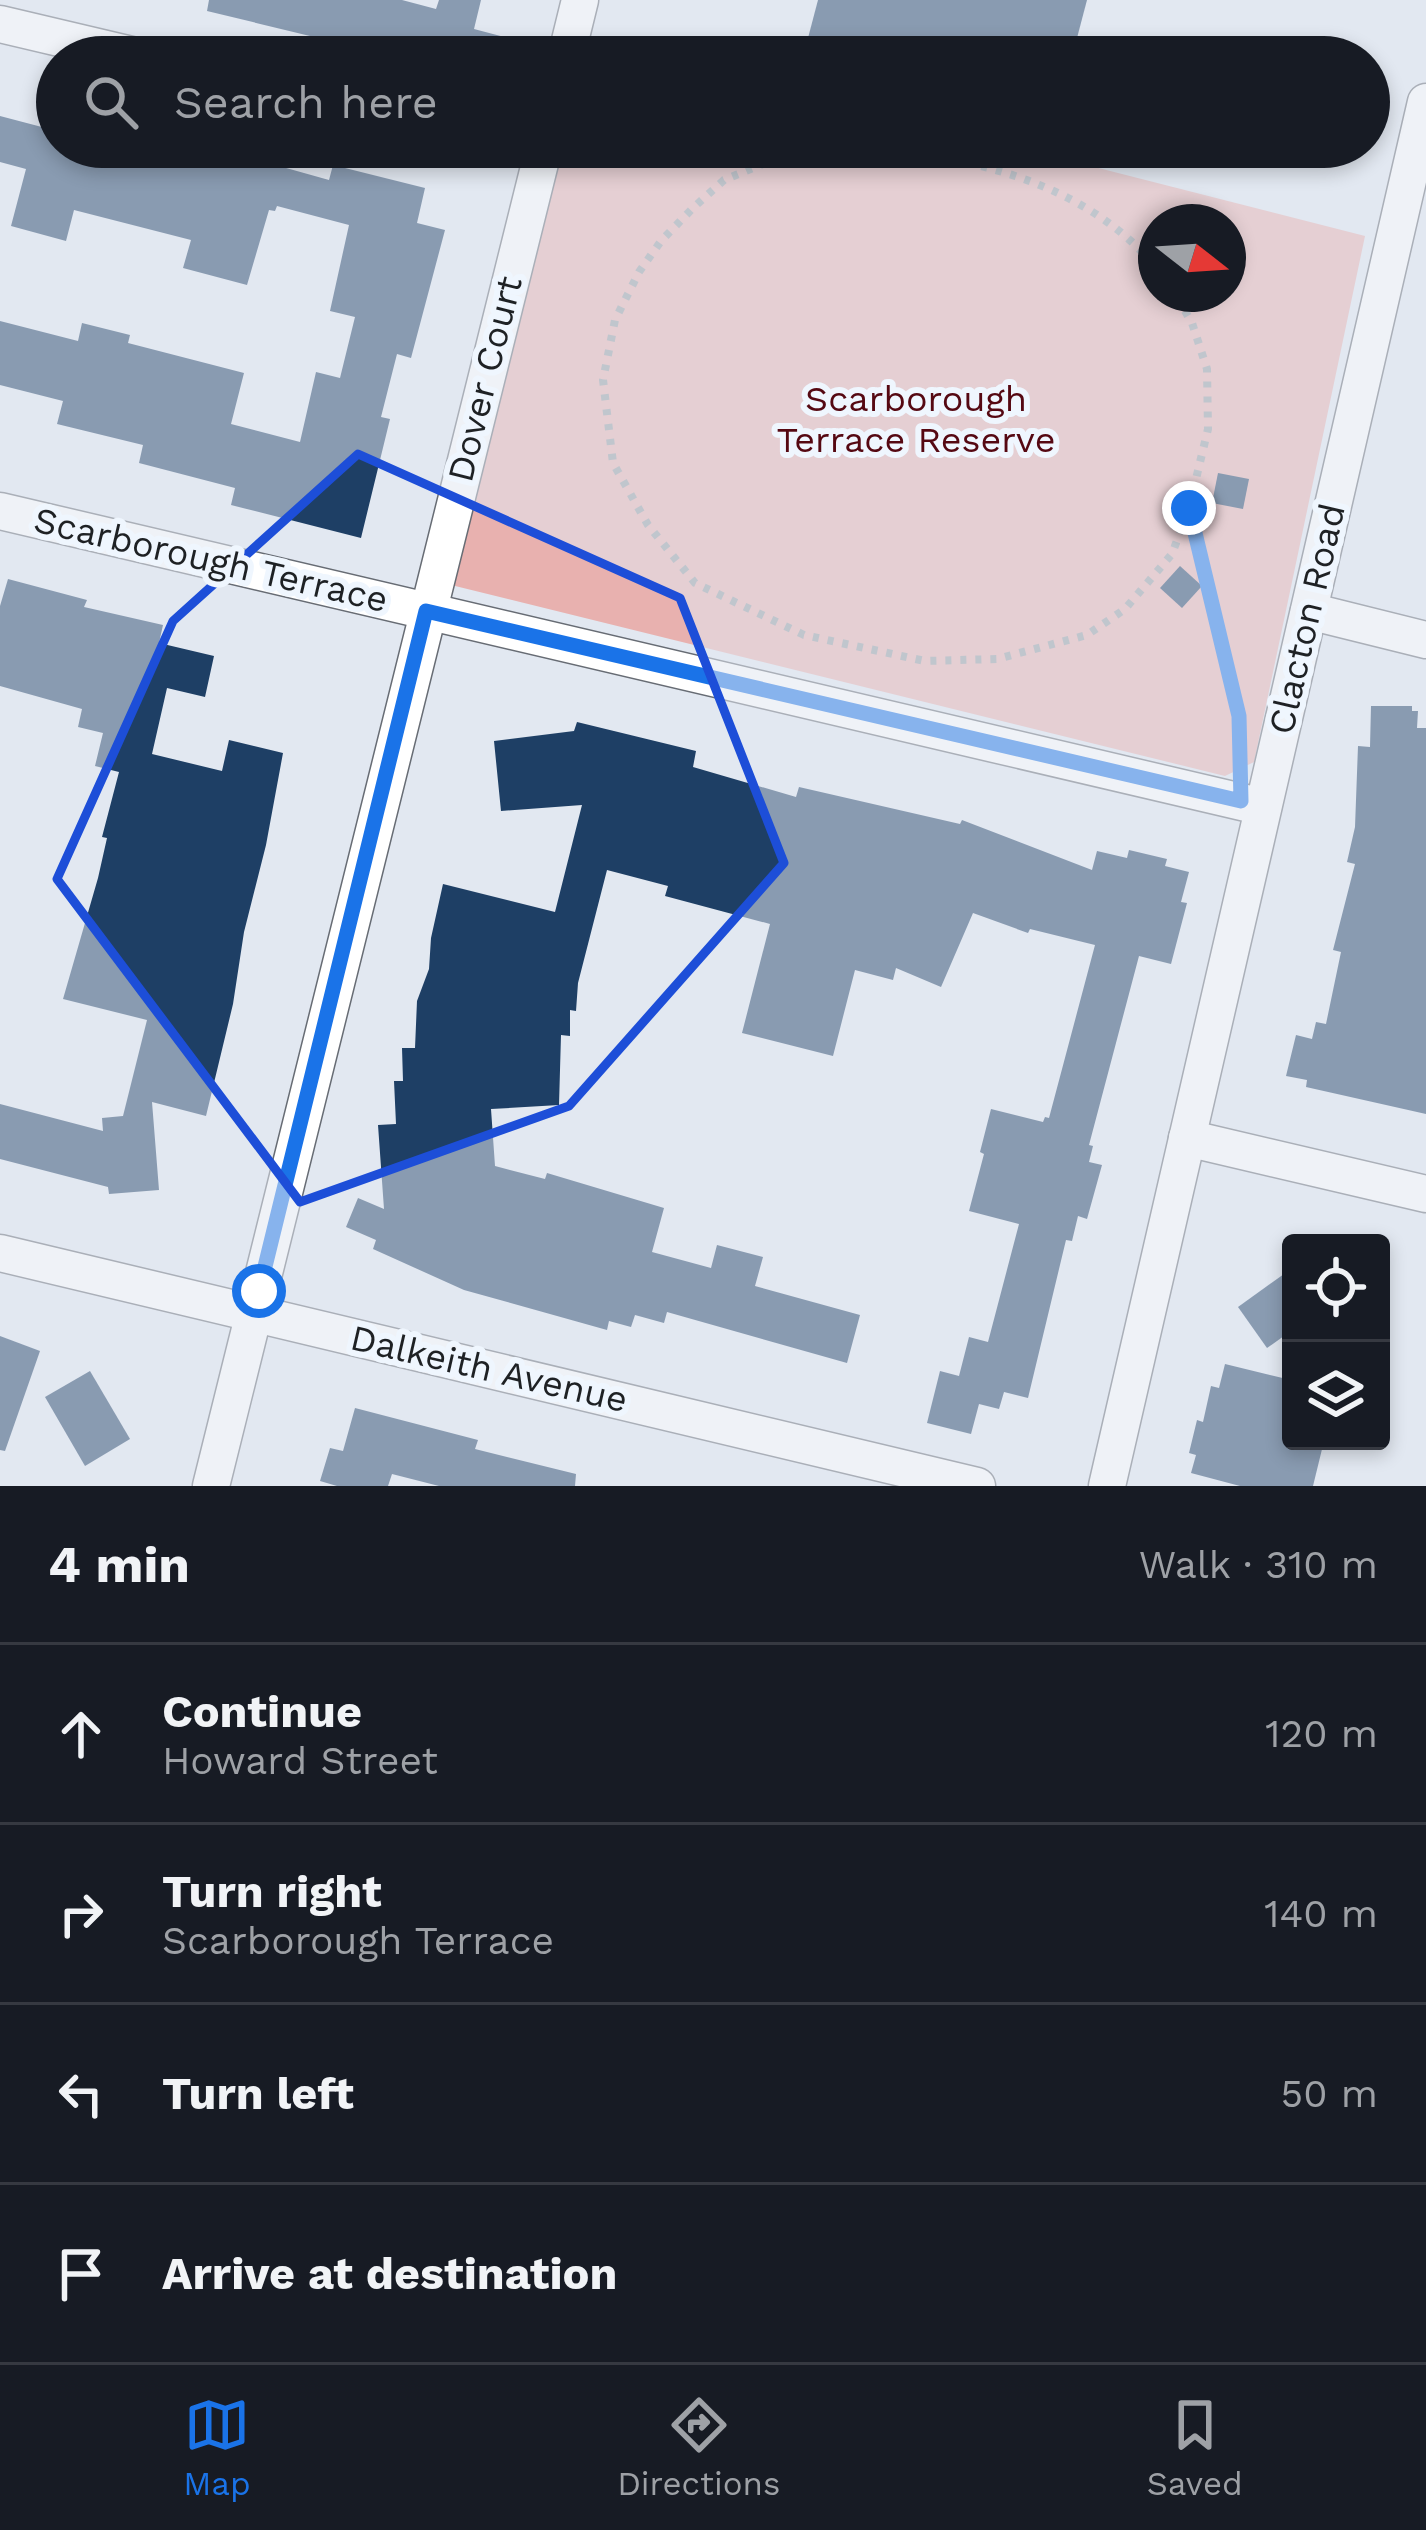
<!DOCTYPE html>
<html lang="en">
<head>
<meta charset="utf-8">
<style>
  :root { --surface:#171b24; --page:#242831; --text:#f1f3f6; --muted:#9ea1a6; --line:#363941; --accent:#1a73e8 }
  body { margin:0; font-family:"Work Sans",sans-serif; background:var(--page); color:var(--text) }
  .controls { position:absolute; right:36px; bottom:36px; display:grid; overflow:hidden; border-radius:12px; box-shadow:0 6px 18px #0003 }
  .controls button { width:108px; height:108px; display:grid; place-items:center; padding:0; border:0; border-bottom:3px solid var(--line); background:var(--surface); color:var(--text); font:60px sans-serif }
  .compass { position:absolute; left:1138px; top:204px; width:108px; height:108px; border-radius:50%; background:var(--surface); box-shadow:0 6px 18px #0003; rotate:107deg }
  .stop { position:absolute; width:36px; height:36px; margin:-27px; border:9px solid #1a73e8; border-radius:50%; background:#fff }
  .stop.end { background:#1a73e8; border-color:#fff; box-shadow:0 3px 12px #0008 }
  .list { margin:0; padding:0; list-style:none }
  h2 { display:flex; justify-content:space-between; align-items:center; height:156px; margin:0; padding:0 48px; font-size:51px }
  h2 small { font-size:39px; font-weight:400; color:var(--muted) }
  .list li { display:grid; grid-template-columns:78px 1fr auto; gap:36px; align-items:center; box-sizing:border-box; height:180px; padding:0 48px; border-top:3px solid var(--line) }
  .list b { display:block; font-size:45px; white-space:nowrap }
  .list p { margin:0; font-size:39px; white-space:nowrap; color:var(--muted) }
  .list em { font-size:39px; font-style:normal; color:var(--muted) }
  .icon { flex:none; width:66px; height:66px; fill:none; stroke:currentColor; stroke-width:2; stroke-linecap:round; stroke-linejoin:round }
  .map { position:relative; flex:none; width:1426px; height:1486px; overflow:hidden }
  .search { position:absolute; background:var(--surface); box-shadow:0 6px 18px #0003; left:36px; right:36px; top:36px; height:132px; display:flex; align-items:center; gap:30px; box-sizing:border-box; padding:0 42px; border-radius:66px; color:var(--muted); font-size:45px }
  .sheet { height:876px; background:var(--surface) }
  nav { display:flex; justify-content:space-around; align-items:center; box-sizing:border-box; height:168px; border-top:3px solid var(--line); background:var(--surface); font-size:33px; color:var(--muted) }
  nav a { display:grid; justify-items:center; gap:6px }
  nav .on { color:var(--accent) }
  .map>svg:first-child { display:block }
</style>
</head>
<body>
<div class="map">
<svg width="1426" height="1486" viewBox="0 0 1426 1486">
  <rect width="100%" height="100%" fill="#e2e8f1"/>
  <path fill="#e8b1af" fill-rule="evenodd" d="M551 147H1016L1365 236 1254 762 1225 776 443 583ZM1156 222H1228V294H1156Z"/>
  <g fill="#1e3f65">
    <path d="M209 0H402L436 9 439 0H481L474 29 542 47 541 57H397L207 11Z"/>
    <path d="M818 0H1087L1072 57H803Z"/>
    <path d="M0 116 57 131V147H160L240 165 243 156 329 180 333 165 425 188 417 223 445 230 411 358 397 354 381 417 390 419 361 538 231 505 235 488 139 463 143 445 57 424 63 401 0 385V321L78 341 82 323 130 335 128 343 244 373 231 424 300 442 316 372 340 378 355 317 330 311 349 225 277 206 275 211 269 210 247 285 183 268 191 240 74 210 66 241 11 226 26 169 0 162Z"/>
    <path d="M1218 473 1249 479 1243 509 1212 503Z"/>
    <path d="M1180 566 1202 586 1182 608 1160 588Z"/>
    <path d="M8 579 87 600 84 607 163 625 159 643 214 656 205 697 167 688 152 754 222 771 229 740 283 753 266 845 244 932 233 1004 206 1116 152 1102 159 1190 109 1194 108 1187 0 1159V1104L103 1131 102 1118 123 1116 147 1020 63 999 98 878 107 838 102 837 119 772 95 766 103 733 78 727 82 709 0 686V606Z"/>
    <path d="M1371 706H1412V711H1418L1417 728H1426V1114L1306 1087 1307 1080 1286 1076 1296 1035 1312 1039 1316 1022 1326 1024 1341 952 1333 950 1355 864 1347 862 1355 827 1358 746 1370 747Z"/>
    <path d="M577 722 696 751 693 767 796 797 799 787 960 824 962 820 1092 870 1097 851 1127 858 1129 850 1167 859 1165 866 1189 872 1181 902 1187 903 1171 964 1139 956 1089 1145 1093 1146 1089 1162 1102 1165 1087 1219 1078 1216 1072 1241 1066 1240 1028 1398 1004 1392 999 1409 979 1404 971 1434 927 1423 940 1371 959 1376 969 1337 988 1342 1019 1224 969 1211 984 1154 980 1152 991 1109 1043 1122 1045 1117 1049 1118 1095 945 1030 929 1028 933 973 913 941 987 896 968 893 980 855 970 833 1056 742 1033 770 924 665 896 668 886 607 870 578 983 576 1011 570 1010V1036L561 1035 559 1105 491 1109 495 1166 545 1179 547 1173 664 1208 652 1252 711 1268 717 1245 763 1257 755 1286 860 1315 847 1363 667 1312 664 1323 635 1315 631 1327 609 1321 607 1330 464 1290 373 1249 376 1240 346 1227 358 1198 384 1209 378 1125 396 1124 394 1081H403L402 1048H415L417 1001 429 969 431 938 443 884 555 912 582 805 501 811 494 741 574 731Z"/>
    <path d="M1291 1269V1331L1267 1348 1238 1307Z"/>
    <path d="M0 1336 40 1351 5 1451 0 1450Z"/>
    <path d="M1225 1364 1291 1380V1441H1324L1313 1486H1240L1191 1473 1196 1455 1189 1453 1197 1420 1203 1422 1211 1386 1219 1388Z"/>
    <path d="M90 1371 130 1439 85 1466 45 1397Z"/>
    <path d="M355 1408 478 1440 475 1449 576 1474 575 1486H439L392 1474 388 1486H337L320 1481 330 1448 343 1451Z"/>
  </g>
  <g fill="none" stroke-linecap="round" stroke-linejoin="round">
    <defs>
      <g id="street">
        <path d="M0 24 140 57"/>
        <path d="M566 57 580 0"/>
        <path d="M0 511 1263 807"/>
        <path d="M1309 611 1426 640"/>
        <path d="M1187 1138 1426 1194"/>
        <path d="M0 1253 977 1486"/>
        <path d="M211 1486 544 147"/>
        <path d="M1107 1486 1426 102"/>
      </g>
    </defs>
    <use href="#street" stroke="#676c74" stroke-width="39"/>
    <g stroke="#989da3" stroke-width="8" stroke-dasharray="6 9" stroke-linecap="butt">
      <path d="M838 147 797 150 724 180 693 208 661 241 639 272 615 320 603 380 613 463 648 525 695 583 804 635 925 661 997 659 1087 635 1125 609 1172 554 1189 508 1208 429 1207 369 1192 323 1175 294"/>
      <path d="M848 147C957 153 1085 179 1156 268"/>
      <path d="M1189 509 1239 716V734"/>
    </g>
    <use href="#street" stroke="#fff" stroke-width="36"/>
  </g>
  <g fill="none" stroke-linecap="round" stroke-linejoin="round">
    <path stroke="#1a73e8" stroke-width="15" d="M259 1291 426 611 1241 801 1239 716 1189 508"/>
  </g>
  <path d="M0 0H1426V1486H0ZM358 454 680 598 784 863 569 1106 300 1202 57 879 173 621Z" fill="#e2e8f1" fill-opacity=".55" fill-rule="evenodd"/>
  <path fill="none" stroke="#1d4ed8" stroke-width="9" stroke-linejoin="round" d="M358 454 680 598 784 863 569 1106 300 1202 57 879 173 621Z"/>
  <g text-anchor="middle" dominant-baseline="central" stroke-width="12" stroke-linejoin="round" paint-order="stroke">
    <g font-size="36" fill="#1e2124" stroke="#eff6fe">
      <text transform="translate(485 379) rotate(-76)">Dover Court</text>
      <text transform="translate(211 560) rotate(13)">Scarborough Terrace</text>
      <text transform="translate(1307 619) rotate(-77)">Clacton Road</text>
      <text transform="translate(489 1369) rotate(13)">Dalkeith Avenue</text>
    </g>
    <g font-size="36" fill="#550812" stroke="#eff6fe">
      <text x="916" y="399">Scarborough<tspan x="916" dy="41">Terrace Reserve</tspan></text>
    </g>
  </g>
</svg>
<div class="controls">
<button><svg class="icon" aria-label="locate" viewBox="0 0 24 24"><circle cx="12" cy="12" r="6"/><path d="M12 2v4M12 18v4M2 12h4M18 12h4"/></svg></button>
<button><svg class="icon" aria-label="layers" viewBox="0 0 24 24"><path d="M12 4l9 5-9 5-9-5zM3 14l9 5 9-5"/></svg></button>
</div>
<svg class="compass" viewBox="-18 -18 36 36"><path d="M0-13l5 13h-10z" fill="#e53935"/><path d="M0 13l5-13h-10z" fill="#9ea1a6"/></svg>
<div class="stop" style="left:259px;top:1291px"></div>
<div class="stop end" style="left:1189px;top:508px"></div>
<div class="search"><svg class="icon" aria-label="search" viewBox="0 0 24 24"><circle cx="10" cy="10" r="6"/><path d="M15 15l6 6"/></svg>Search here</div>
</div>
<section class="sheet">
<h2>4 min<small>Walk · 310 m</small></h2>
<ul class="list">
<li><svg class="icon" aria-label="ahead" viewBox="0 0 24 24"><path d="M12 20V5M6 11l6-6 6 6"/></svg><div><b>Continue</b><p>Howard Street</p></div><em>120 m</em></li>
<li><svg class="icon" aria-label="right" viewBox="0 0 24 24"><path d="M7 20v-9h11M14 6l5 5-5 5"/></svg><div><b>Turn right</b><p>Scarborough Terrace</p></div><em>140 m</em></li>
<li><svg class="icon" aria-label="left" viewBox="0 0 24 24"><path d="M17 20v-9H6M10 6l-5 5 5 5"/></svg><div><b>Turn left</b></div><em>50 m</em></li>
<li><svg class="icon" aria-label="arrive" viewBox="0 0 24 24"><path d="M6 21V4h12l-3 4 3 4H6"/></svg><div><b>Arrive at destination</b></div></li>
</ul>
</section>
<nav>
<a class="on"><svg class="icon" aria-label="map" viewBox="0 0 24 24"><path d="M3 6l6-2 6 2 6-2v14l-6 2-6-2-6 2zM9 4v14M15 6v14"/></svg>Map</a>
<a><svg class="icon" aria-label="directions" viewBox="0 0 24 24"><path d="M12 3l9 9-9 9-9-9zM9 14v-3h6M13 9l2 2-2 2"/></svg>Directions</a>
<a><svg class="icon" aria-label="saved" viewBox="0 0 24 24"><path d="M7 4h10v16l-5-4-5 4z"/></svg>Saved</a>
</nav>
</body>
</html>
